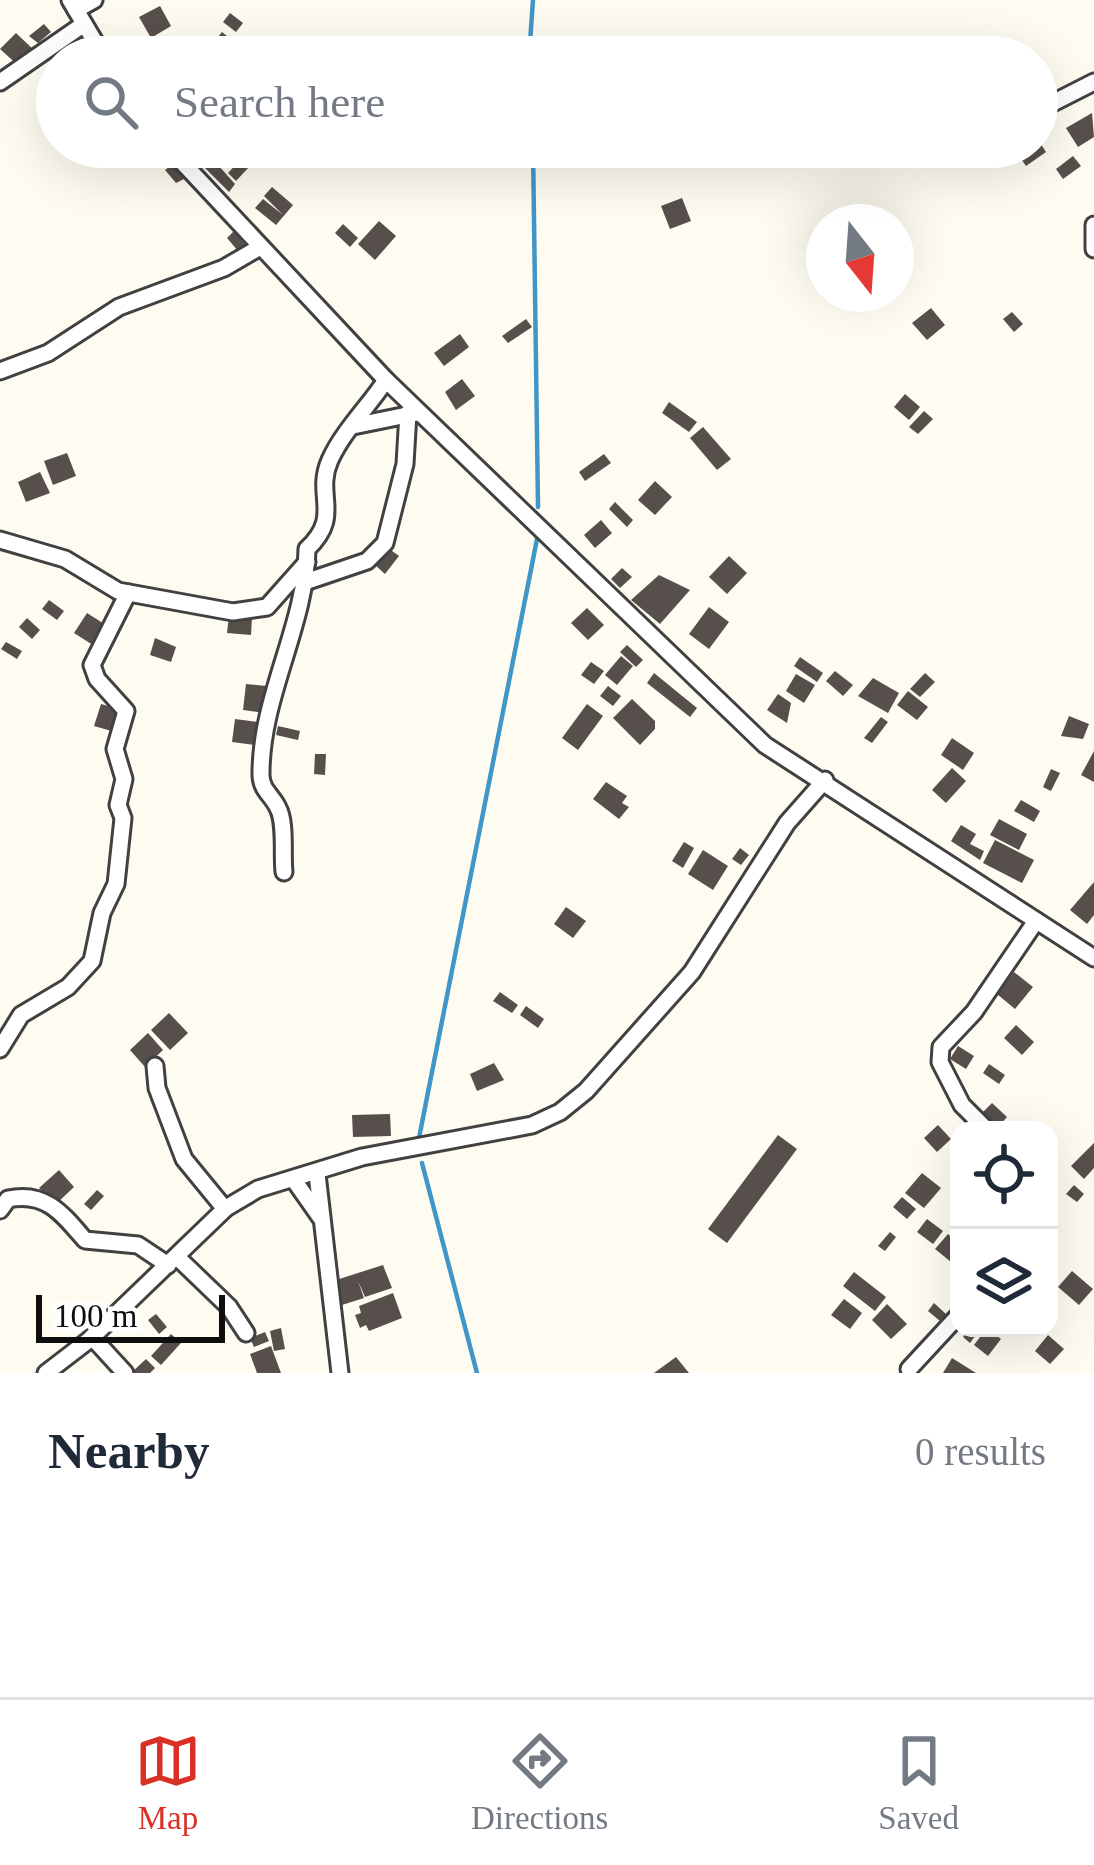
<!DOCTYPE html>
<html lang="en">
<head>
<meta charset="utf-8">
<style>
  :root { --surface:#fff; --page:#f2f2f3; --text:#1f2937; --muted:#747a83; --line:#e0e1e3; --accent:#d93025 }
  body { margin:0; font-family:"Times New Roman",serif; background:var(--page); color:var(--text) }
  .controls { position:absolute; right:36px; bottom:36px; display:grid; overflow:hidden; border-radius:24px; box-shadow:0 12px 48px #0002 }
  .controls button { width:108px; height:108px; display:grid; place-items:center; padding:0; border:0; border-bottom:3px solid var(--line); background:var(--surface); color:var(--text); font:60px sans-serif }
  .compass { position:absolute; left:806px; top:204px; width:108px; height:108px; border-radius:50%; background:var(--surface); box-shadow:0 12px 48px #0002; rotate:163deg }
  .scale { position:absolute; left:36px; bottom:30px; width:189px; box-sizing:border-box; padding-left:12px; border:6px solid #0e0e0e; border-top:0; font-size:33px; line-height:42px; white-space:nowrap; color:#0e0e0e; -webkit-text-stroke:9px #fff; paint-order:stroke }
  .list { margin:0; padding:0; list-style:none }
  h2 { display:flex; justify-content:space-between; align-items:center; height:156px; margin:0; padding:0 48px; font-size:51px }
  h2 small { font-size:39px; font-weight:400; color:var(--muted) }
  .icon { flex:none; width:66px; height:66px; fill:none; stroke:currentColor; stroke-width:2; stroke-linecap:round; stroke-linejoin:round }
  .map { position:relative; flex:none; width:1094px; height:1373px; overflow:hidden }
  .search { position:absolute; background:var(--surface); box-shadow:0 12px 48px #0002; left:36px; right:36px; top:36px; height:132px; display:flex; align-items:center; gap:30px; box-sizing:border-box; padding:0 42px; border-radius:66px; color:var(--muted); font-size:45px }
  .sheet { height:324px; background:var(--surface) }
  nav { display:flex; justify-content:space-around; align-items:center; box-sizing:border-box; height:168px; border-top:3px solid var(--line); background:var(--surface); font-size:33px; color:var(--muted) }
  nav a { display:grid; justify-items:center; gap:6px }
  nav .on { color:var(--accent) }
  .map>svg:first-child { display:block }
</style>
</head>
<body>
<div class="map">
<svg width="1094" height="1373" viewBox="0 0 1094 1373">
  <rect width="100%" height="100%" fill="#fefbf0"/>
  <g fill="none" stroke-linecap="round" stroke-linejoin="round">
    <g stroke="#4196c8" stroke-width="4.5">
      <path d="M529 57 533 0"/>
      <path d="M533 147 538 507"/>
      <path d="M419 1138 538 534"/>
      <path d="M422 1163 477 1373"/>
    </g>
  </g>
  <g fill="#574f4b">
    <path d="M160 6 171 26 151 38 139 17Z"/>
    <path d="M230 13 243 23 236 32 223 22Z"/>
    <path d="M44 24 51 32 38 43 29 36Z"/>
    <path d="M222 32 232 40 220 55 210 47Z"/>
    <path d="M16 33 36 52 21 68 0 49Z"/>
    <path d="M1092 113 1094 137 1078 147 1066 128Z"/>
    <path d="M1037 138 1046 152 1026 166 1013 147H1037Z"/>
    <path d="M236 147H265L247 161Z"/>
    <path d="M925 147H954L934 160Z"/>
    <path d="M217 153 218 165 235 184 229 192 205 168Z"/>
    <path d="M1073 156 1081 166 1063 179 1056 169Z"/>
    <path d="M242 158 250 166 236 181 228 173Z"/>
    <path d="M173 164 186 178 176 183 165 170Z"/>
    <path d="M272 187 293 205 276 225 255 208 263 199 283 215 264 196Z"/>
    <path d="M682 198 691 221 670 229 661 206Z"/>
    <path d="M379 221 396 236 375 260 358 244Z"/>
    <path d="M343 224 358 238 350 247 335 233Z"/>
    <path d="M234 231 245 245 238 251 227 238Z"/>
    <path d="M931 308 945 325 927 340 912 323Z"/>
    <path d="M1012 312 1023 324 1014 332 1003 319Z"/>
    <path d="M526 319 532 327 508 343 502 336Z"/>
    <path d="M460 334 469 347 444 366 434 353Z"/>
    <path d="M462 379 475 396 456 410 445 392Z"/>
    <path d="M905 394 920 407 909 420 894 407Z"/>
    <path d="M669 402 697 422 689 432 662 413Z"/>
    <path d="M924 411 933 419 918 434 909 427Z"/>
    <path d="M703 427 731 459 717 470 690 438Z"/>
    <path d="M67 453 76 476 53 485 44 461Z"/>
    <path d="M604 454 611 463 585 481 579 472Z"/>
    <path d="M40 472 50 493 26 502 18 482Z"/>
    <path d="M655 481 672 497 655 515 638 500Z"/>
    <path d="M615 502 633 520 627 527 609 509Z"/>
    <path d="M601 520 612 533 595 548 584 535Z"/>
    <path d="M388 548 399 556 385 574 375 565Z"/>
    <path d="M729 556 747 573 727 594 709 577Z"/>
    <path d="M622 568 632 577 620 588 611 579Z"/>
    <path d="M659 575 690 590 660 624 631 600Z"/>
    <path d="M49 600 64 611 57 620 42 609Z"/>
    <path d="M709 607 729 622 709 649 689 634Z"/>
    <path d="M587 608 604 625 588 640 571 623Z"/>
    <path d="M87 613 109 627 96 647 74 633Z"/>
    <path d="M229 616 252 618 251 635 227 633Z"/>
    <path d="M27 618 40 630 32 639 19 627Z"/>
    <path d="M155 638 176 647 171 662 150 655Z"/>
    <path d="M6 642 22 651 17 659 1 649Z"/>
    <path d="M627 645 643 660 636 667 620 652Z"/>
    <path d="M621 656 633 666 617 685 605 675Z"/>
    <path d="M800 657 823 673 817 682 794 666Z"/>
    <path d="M591 662 604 671 594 684 581 675Z"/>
    <path d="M835 671 853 685 843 696 826 681Z"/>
    <path d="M654 673 697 708 690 717 647 683Z"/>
    <path d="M925 673 935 682 920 697 910 689Z"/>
    <path d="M796 674 815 685 804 703 786 691Z"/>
    <path d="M873 678 899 693 888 713 858 696Z"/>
    <path d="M246 684 267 686 265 713 243 710Z"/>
    <path d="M608 686 621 696 613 706 600 696Z"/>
    <path d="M908 691 928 707 917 720 897 705Z"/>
    <path d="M778 694 791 703 787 723 767 710Z"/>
    <path d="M632 699 655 721V729L640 745 613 718Z"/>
    <path d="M101 704 122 710 115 732 94 726Z"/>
    <path d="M587 704 603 716 578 750 562 738Z"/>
    <path d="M1069 716 1089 724 1083 739 1061 736Z"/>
    <path d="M881 717 888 722 872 743 864 738Z"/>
    <path d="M235 719 258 722 255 745 232 742Z"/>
    <path d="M278 726 300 731 298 740 276 735Z"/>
    <path d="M952 738 974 753 963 770 941 755Z"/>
    <path d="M1094 751V782L1081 775Z"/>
    <path d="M315 754H326L325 775 314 774Z"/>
    <path d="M952 768 966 781 946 803 932 790Z"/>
    <path d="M1051 769 1060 773 1051 791 1043 787Z"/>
    <path d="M606 782 627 796 622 803 629 807 619 819 593 799Z"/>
    <path d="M1021 800 1040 811 1034 822 1014 811Z"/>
    <path d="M999 819 1027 834 1019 850 990 835Z"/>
    <path d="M961 825 976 834 970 844 984 851 980 860 951 841Z"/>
    <path d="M995 840 1034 860 1022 883 983 863Z"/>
    <path d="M684 842 694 848 683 868 672 861Z"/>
    <path d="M740 848 749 855 741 865 732 859Z"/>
    <path d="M703 850 728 866 713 890 688 874Z"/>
    <path d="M1094 882V915L1087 924 1070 910Z"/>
    <path d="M566 907 586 921 573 938 554 924Z"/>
    <path d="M1014 972 1033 987 1015 1009 997 994Z"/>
    <path d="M500 992 518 1005 512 1013 493 1001Z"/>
    <path d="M526 1006 544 1019 538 1028 520 1015Z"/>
    <path d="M169 1013 188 1033 170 1050 151 1030Z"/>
    <path d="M1016 1025 1034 1042 1022 1055 1004 1038Z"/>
    <path d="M148 1033 163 1050 145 1067 130 1050Z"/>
    <path d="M958 1046 974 1056 966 1069 950 1059Z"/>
    <path d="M494 1063 504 1080 477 1091 470 1074Z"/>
    <path d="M989 1064 1005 1075 999 1084 983 1073Z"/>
    <path d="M992 1103 1007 1117 998 1127 983 1112Z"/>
    <path d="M390 1114 391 1136 353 1137 352 1115Z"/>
    <path d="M938 1125 951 1139 937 1152 924 1138Z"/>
    <path d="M778 1135 797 1149 727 1243 708 1229Z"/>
    <path d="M1094 1143V1168L1084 1179 1071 1166Z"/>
    <path d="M59 1170 74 1187 55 1205 39 1188Z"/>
    <path d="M922 1173 941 1188 924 1208 905 1193Z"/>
    <path d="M1074 1185 1084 1194 1077 1202 1066 1194Z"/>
    <path d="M97 1190 104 1196 91 1210 84 1204Z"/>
    <path d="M902 1197 916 1209 907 1219 893 1207Z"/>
    <path d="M927 1219 943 1231 933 1244 917 1232Z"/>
    <path d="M890 1232 896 1237 885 1251 878 1246Z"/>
    <path d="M948 1234 959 1244 951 1262 935 1249Z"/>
    <path d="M383 1265 392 1288 365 1297 358 1281 364 1298 342 1305 333 1281Z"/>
    <path d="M1072 1271 1093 1289 1079 1305 1058 1287Z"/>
    <path d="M854 1272 886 1297 875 1311 843 1286Z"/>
    <path d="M393 1293 402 1318 369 1331 366 1325 360 1328 355 1315 361 1313 359 1306Z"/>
    <path d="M844 1299 862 1313 850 1329 831 1315Z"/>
    <path d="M934 1303 946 1314 940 1321 928 1311Z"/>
    <path d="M887 1304 907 1324 891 1339 872 1320Z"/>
    <path d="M156 1314 167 1327 159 1334 148 1320Z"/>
    <path d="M281 1328 285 1349 274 1351 270 1331Z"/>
    <path d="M969 1328H981L970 1343 963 1337Z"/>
    <path d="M987 1328 1001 1339 988 1356 974 1345Z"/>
    <path d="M265 1332 269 1341 254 1347 250 1338Z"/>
    <path d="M171 1334 181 1343 161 1365 151 1356Z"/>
    <path d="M1048 1335 1064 1349 1050 1364 1035 1351Z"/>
    <path d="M271 1346 281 1373H257L250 1354Z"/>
    <path d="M676 1357 689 1373H654Z"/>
    <path d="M952 1358 976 1373H943Z"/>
    <path d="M146 1359 155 1368 150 1373H131Z"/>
  </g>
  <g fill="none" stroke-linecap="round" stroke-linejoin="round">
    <defs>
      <g id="street">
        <path d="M70 0 104 57"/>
        <path d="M76 10 94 0"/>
        <path d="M0 82 84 24"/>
        <path d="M1037 111 1094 82"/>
        <path d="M168 147 386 380 765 745 1094 958"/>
        <path d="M1094 225V249"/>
        <path d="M0 371 48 353 119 307 224 268 260 247"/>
        <path d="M353 426 417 413"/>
        <path d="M0 540 65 559 118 591 233 612 267 607 307 562"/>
        <path d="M308 581 367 561 385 543 405 464 408 413"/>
        <path d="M284 872C282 854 286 823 278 808 272 795 262 791 261 776 260 697 306 626 307 549 343 515 314 496 330 460 343 431 369 406 386 380"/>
        <path d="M0 1049 21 1015 68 987 92 961 102 913 116 884 123 818 118 805 124 779 115 749 126 711 97 679 92 665 128 593"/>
        <path d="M155 1066 157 1088 184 1159 225 1209"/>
        <path d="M987 1130 962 1105 940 1062 941 1047 974 1012 1036 921"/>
        <path d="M317 1174 340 1373"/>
        <path d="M294 1180 320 1217"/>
        <path d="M0 1210 8 1199C45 1191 62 1213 85 1240L138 1245 168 1265"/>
        <path d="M177 1257 229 1307 246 1333"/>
        <path d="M92 1337 125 1373"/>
        <path d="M909 1369 959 1315"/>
        <path d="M46 1373 89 1340 226 1208 258 1189 362 1157 532 1125 560 1112 586 1091 692 972 787 823 825 780"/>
      </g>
    </defs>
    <use href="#street" stroke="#414141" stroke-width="21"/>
    <use href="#street" stroke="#fff" stroke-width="15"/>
  </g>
</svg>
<div class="controls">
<button><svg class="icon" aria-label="locate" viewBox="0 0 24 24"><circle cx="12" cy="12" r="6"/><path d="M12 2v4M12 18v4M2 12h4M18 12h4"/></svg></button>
<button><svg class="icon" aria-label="layers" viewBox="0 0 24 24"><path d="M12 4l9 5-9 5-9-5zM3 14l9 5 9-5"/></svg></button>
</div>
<svg class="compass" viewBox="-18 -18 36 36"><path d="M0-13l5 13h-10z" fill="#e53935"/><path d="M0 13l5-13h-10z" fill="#747a83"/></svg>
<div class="scale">100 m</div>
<div class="search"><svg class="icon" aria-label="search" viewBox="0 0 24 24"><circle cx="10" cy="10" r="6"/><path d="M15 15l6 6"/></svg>Search here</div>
</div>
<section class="sheet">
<h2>Nearby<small>0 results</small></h2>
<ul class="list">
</ul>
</section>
<nav>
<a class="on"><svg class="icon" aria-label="map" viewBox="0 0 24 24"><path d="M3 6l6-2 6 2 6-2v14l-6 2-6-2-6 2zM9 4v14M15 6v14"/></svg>Map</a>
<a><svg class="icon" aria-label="directions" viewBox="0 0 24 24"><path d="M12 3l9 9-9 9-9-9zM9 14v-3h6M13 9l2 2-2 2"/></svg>Directions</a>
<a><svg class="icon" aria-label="saved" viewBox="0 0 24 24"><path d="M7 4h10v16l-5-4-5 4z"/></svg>Saved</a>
</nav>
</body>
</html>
